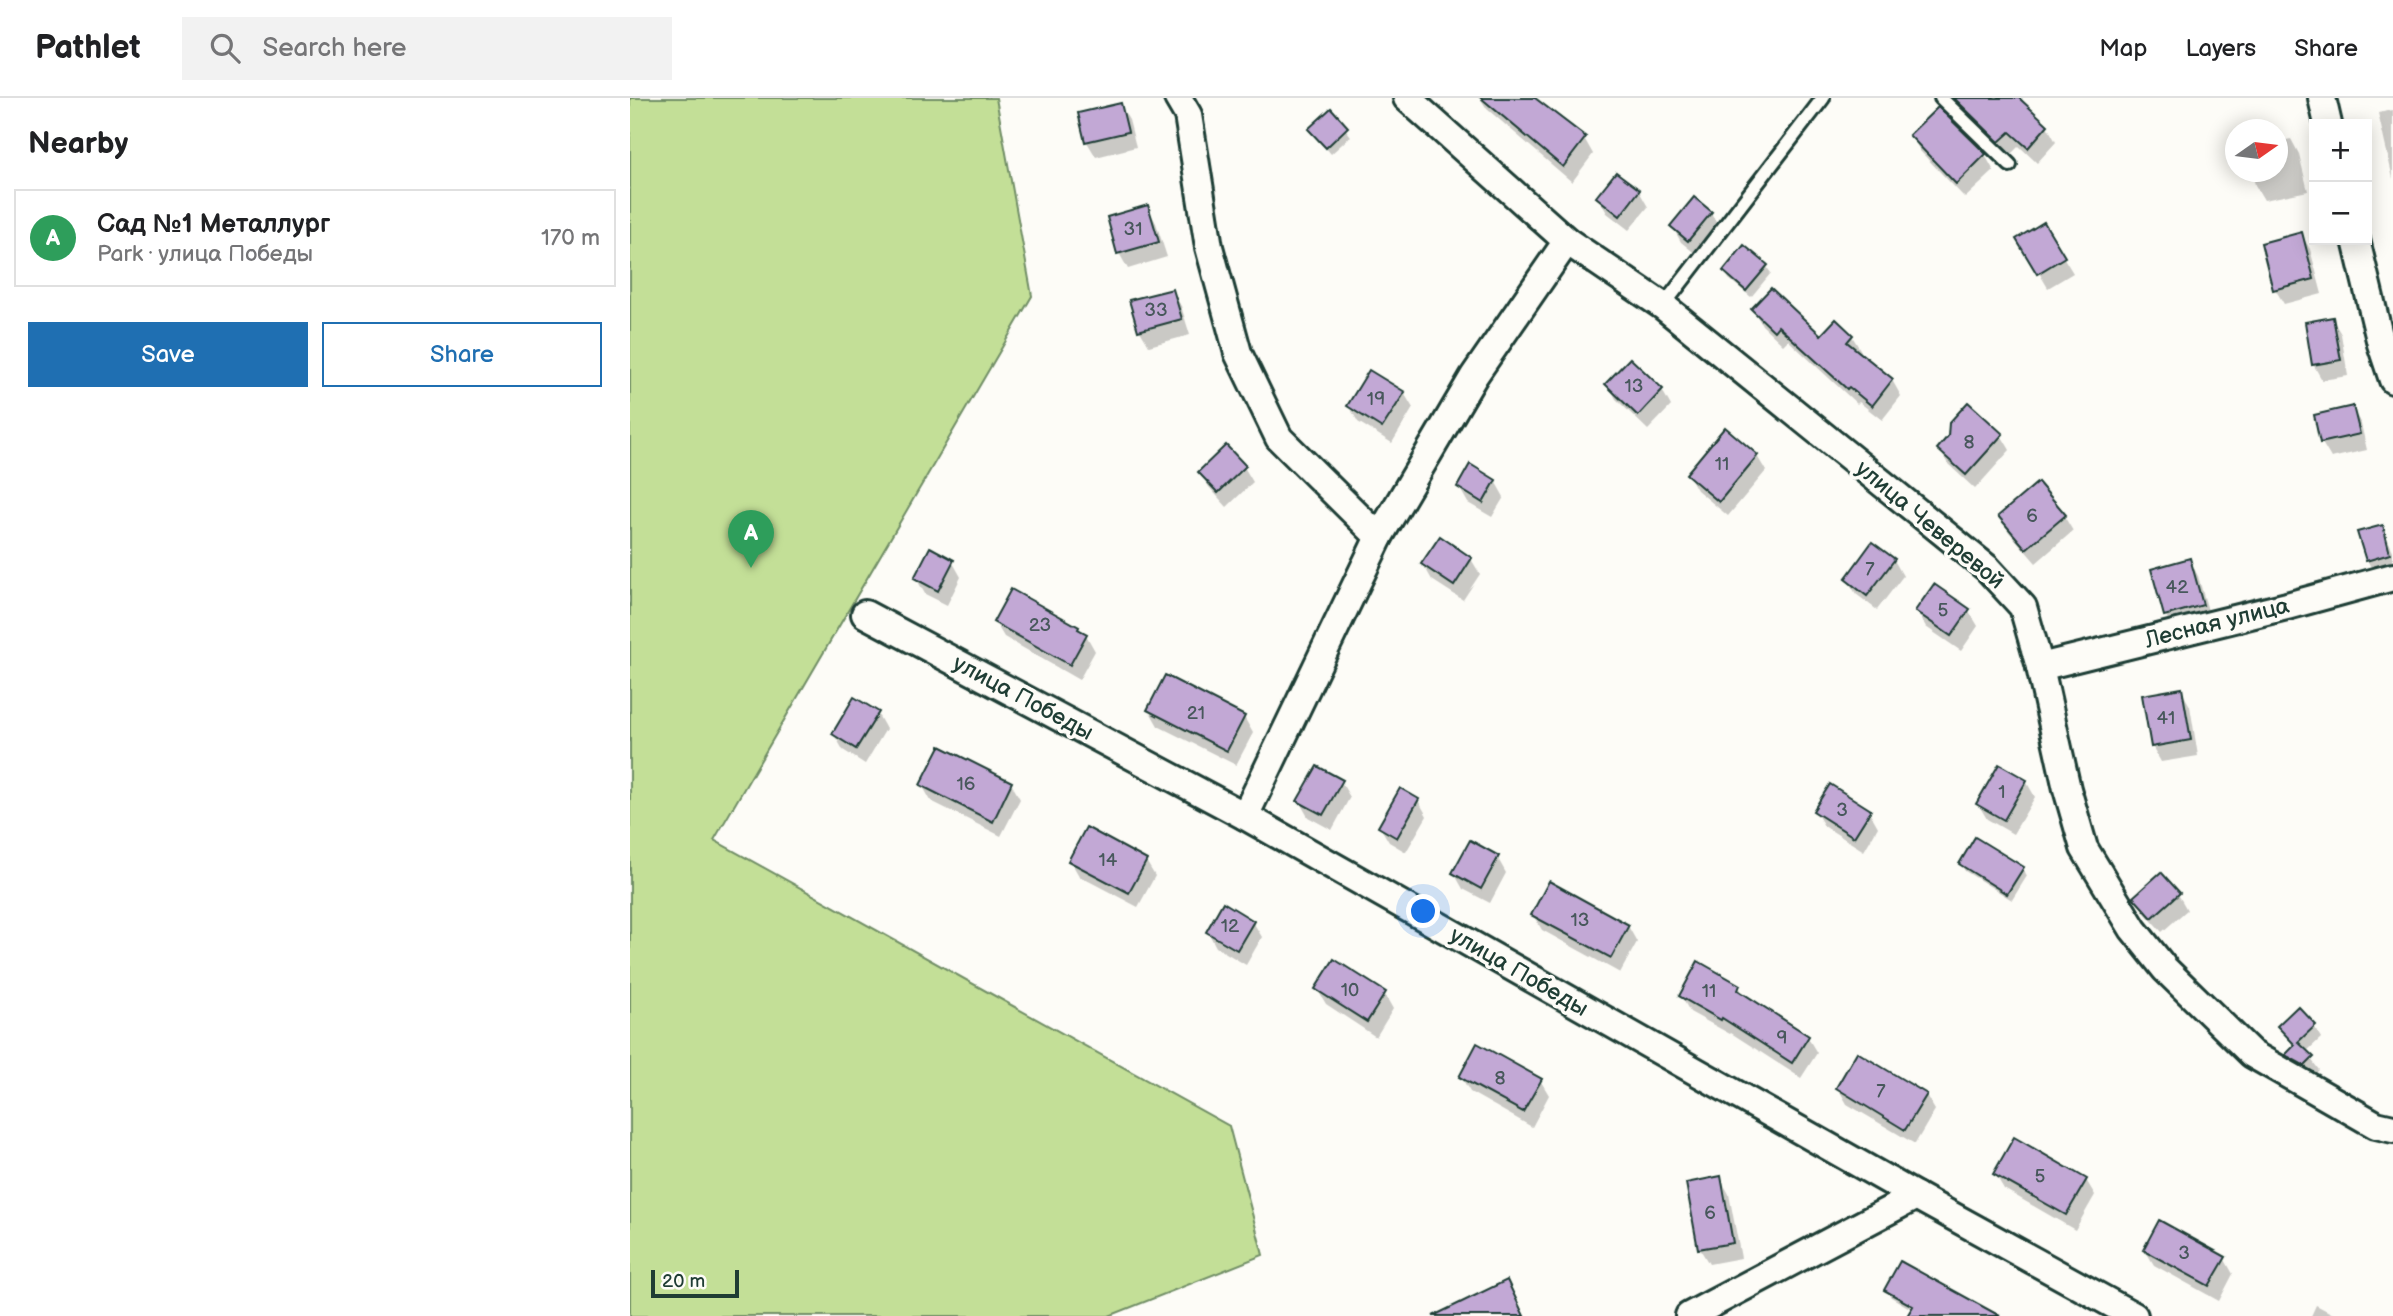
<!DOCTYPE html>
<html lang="en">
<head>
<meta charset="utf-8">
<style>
  :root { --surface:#fff; --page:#f2f2f2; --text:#202124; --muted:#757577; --line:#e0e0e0; --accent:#1f6fb2 }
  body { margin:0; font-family:"Balsamiq Sans",sans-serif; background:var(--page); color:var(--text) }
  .controls { position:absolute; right:21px; top:21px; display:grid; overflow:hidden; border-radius:0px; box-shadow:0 4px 18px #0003 }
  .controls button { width:63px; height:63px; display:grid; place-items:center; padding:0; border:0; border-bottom:2px solid var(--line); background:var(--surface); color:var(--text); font:35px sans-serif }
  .compass { position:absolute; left:1595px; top:21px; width:63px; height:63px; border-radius:50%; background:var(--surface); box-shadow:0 4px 18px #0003; rotate:76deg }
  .scale { position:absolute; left:21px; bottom:18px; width:88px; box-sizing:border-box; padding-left:7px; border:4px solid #1f3d34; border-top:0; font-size:19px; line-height:24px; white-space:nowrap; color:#1f3d34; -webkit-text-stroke:5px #fdfcf7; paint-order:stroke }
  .you { position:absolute; left:794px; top:814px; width:24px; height:24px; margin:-18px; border:5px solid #fff; border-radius:50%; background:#1a73e8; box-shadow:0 0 0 10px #1a73e833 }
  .badge { display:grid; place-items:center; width:46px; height:46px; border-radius:50%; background:var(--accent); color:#fff; font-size:23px; font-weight:700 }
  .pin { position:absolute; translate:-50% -58px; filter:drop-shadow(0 2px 4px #0008) }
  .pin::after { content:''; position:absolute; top:37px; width:24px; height:21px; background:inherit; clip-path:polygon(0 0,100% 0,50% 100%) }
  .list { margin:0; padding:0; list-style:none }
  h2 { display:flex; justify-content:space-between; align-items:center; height:91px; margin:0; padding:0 28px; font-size:30px }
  h2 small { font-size:23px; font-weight:400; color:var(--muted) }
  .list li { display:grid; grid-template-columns:46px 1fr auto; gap:21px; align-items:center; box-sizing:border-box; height:98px; margin:0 14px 14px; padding:0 14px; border:2px solid var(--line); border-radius:0px }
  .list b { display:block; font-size:26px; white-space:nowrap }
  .list p { margin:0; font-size:23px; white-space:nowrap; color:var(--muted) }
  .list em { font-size:23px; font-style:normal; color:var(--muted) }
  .actions { display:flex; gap:14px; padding:21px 28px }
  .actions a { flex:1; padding:16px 0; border:2px solid var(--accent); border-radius:0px; text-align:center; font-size:24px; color:var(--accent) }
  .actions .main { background:var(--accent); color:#fff }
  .icon { flex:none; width:38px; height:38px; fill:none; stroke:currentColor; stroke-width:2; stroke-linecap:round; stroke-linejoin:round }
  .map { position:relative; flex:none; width:1763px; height:1218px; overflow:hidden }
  header { display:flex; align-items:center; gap:42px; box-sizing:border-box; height:98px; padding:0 35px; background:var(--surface); border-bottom:2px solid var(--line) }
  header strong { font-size:33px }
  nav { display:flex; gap:38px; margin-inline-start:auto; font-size:24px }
  .search { width:490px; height:63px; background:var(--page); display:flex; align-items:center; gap:18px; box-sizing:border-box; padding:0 24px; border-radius:0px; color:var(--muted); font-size:26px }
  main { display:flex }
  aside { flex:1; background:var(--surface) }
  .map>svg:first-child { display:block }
</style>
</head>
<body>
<header>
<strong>Pathlet</strong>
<div class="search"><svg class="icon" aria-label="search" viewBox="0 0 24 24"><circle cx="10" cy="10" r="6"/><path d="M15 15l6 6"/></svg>Search here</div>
<nav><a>Map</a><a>Layers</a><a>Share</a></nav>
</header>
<main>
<aside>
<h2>Nearby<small></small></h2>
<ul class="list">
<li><span class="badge" style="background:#2e9e5b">A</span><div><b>Сад №1 Металлург</b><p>Park · улица Победы</p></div><em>170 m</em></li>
</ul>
<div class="actions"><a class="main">Save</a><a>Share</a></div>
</aside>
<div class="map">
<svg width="1763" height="1218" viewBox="0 0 1763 1218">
  <rect width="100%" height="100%" fill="#fdfcf7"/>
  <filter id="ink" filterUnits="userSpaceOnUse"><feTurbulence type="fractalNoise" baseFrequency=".0143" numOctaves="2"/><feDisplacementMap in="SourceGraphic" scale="14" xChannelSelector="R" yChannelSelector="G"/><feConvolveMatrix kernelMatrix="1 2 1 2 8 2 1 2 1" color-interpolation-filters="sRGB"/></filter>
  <g filter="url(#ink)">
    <path fill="#c3df97" stroke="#718e66" stroke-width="2" d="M0 0H366L402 198 84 742 599 1028 633 1157 479 1218H0Z"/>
    <g fill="#0003">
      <path d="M850 0H904L954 40 963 56 942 84 857 11Z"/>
      <path d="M1322 0H1386L1417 28 1426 44 1407 65 1389 48 1379 58Z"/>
      <path d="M490 7 499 22 506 49 466 59 457 44 450 16Z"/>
      <path d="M1763 12V81L1748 15Z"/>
      <path d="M701 13 721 38 701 56 680 31Z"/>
      <path d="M1281 37 1355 57 1364 73 1335 100 1290 53Z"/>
      <path d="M1661 41 1669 56 1678 93 1634 102 1625 87 1622 74H1647V44Z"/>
      <path d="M1009 93 1018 109 999 132 977 115 968 99Z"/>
      <path d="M517 109 526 125 537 159 498 171 489 155Z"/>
      <path d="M1081 115 1090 130 1067 157 1051 144 1042 128Z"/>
      <path d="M1413 126 1443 175 1418 190 1389 141Z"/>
      <path d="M1671 136 1680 151 1692 196 1654 206 1645 191Z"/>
      <path d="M1136 168 1141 175 1121 199 1099 181 1095 174Z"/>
      <path d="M542 193 551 208 560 237 519 248 510 233 501 203Z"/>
      <path d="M1123 211 1191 240 1222 238 1231 253 1229 256 1262 282 1271 298 1252 322 1229 304 1227 306 1158 242 1153 247 1132 227Z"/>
      <path d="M1702 221 1711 236 1718 278 1692 282 1683 266Z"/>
      <path d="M1000 262 1032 292 1041 308 1018 332 986 301 978 286Z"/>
      <path d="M774 295 783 310 762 345 728 324 719 308Z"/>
      <path d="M1722 310 1731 326 1737 352 1701 360 1692 345 1686 318Z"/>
      <path d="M1371 337 1380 352 1345 391 1318 366 1309 351Z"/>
      <path d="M1127 358 1136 373 1098 418 1067 392 1058 376Z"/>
      <path d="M614 369 623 384 597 409 579 389 570 374Z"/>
      <path d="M865 383 874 399 862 419 838 405 829 389Z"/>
      <path d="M1434 418 1443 433 1406 465 1379 434 1370 419Z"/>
      <path d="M1752 429 1763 453V473L1746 478 1737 462Z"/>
      <path d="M841 461 850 476 833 502 802 482 793 466Z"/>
      <path d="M1264 462 1273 478 1247 512 1226 496 1217 481Z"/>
      <path d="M1559 462 1568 478 1581 523 1545 533 1536 518 1523 472Z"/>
      <path d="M322 463 331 479 317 507 295 496 286 480Z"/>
      <path d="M1305 488 1339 513 1348 528 1331 553 1296 529 1287 513Z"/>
      <path d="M365 524 448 530 456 537 465 553 449 582 374 539Z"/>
      <path d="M1551 592 1560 608 1568 658 1531 664 1522 648Z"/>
      <path d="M519 612 614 619 623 635 606 667 528 628Z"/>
      <path d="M247 615 256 631 235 666 213 652 204 636Z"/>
      <path d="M1396 683 1405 699 1383 736 1357 721 1348 706Z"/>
      <path d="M711 684 720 699 702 732 678 719 669 703Z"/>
      <path d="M381 685 390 701 371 738 301 703 292 687Z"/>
      <path d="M788 702 797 718 776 754 759 744 750 729Z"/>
      <path d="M1185 713H1239L1248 729 1234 753 1194 728Z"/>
      <path d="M867 759 876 775 860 805 833 791 824 775Z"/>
      <path d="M440 762 516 763 525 778 508 809 449 778Z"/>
      <path d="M1331 766 1393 770 1397 778 1382 802 1335 773Z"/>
      <path d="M1548 796 1557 812 1532 834 1514 814 1505 799Z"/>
      <path d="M903 817 998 828 1007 844 990 875 912 832Z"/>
      <path d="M623 824 632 839 616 867 586 849 578 834Z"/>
      <path d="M1109 889 1115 899 1178 940 1187 955 1171 980 1101 935 1100 936 1060 914 1051 898Z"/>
      <path d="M687 891 754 895 763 911 746 939 696 906Z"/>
      <path d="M1649 928H1684L1691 940 1676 954 1689 972 1682 979 1664 969 1657 957 1665 950Z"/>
      <path d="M831 979 910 982 919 997 902 1029 840 994Z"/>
      <path d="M1208 990 1296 997 1305 1012 1285 1046 1217 1006Z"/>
      <path d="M1365 1076 1456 1082 1465 1097 1445 1132 1374 1091Z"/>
      <path d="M1090 1080 1099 1096 1111 1160 1079 1166 1070 1151Z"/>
      <path d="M1515 1152 1594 1160 1603 1176 1589 1203 1524 1167Z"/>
      <path d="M1256 1192 1367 1218H1279L1283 1212 1261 1199Z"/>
      <path d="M1686 1207 1707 1218H1681Z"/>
    </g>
    <g fill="#c2a8d5" stroke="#1f3d34" stroke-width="2">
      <path d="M851 0H905L956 39 933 69Z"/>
      <path d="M1324 0H1389L1418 27 1398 50 1380 34 1369 44Z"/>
      <path d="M491 5 498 34 455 44 448 15Z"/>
      <path d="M1308 9 1356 56 1326 86 1279 37Z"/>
      <path d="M701 10 718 29 696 50 678 31Z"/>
      <path d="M986 74 1010 92 990 118 966 99Z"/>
      <path d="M1064 99 1082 114 1058 143 1040 128Z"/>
      <path d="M518 107 529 144 487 156 477 119Z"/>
      <path d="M1414 124 1435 159 1407 176 1386 141Z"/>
      <path d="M1672 134 1684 181 1643 192 1631 145Z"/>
      <path d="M1114 147 1138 167 1116 193 1093 173Z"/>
      <path d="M1141 190 1191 237 1206 221 1223 237 1217 244 1263 281 1242 308 1219 289 1217 291 1148 228 1144 233 1121 211Z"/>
      <path d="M543 191 552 221 508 233 499 202Z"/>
      <path d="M1703 219 1711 262 1682 267 1675 224Z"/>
      <path d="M1000 260 1033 291 1008 318 975 286Z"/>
      <path d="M739 272 775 294 752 330 717 308Z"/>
      <path d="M1338 304 1373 336 1336 377 1307 351 1318 338 1319 325Z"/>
      <path d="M1723 308 1730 336 1690 345 1684 317Z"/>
      <path d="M1095 329 1128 357 1089 404 1056 376Z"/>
      <path d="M596 347 616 368 588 395 568 374Z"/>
      <path d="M840 366 866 382 853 405 827 389Z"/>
      <path d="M1408 384 1436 417 1396 451 1368 418Z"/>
      <path d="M1753 427 1760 456 1736 463 1727 434Z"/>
      <path d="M810 438 842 460 824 488 791 466Z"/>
      <path d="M1242 444 1265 461 1237 498 1215 481Z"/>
      <path d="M300 449 324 462 308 493 284 480Z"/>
      <path d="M1560 460 1573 507 1534 518 1521 471Z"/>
      <path d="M1304 486 1340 511 1321 538 1285 513Z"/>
      <path d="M381 491 449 529 448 531 457 536 440 567 363 524Z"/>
      <path d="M535 577 615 618 597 653 517 612Z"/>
      <path d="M1552 590 1561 642 1521 649 1512 597Z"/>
      <path d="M224 599 249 614 226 651 202 636Z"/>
      <path d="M310 648 382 684 363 724 290 687Z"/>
      <path d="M1369 666 1397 682 1374 722 1346 706Z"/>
      <path d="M687 668 713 682 693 717 667 703Z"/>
      <path d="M1200 686 1241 712 1224 739 1183 713Z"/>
      <path d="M770 690 789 701 767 740 748 729Z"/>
      <path d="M456 729 517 762 499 795 438 763Z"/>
      <path d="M1345 739 1394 769 1377 796 1329 766Z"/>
      <path d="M840 742 869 758 851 791 822 775Z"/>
      <path d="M1531 774 1550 795 1522 820 1503 799Z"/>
      <path d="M919 783 999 827 981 860 901 817Z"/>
      <path d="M593 804 624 823 607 852 576 834Z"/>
      <path d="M704 861 756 894 737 924 685 891Z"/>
      <path d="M1068 863 1110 887 1108 892 1179 938 1162 965 1092 920 1091 922 1049 898Z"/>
      <path d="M1668 908 1686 927 1668 944 1684 959 1675 968 1655 957 1665 947 1647 928Z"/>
      <path d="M847 945 912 981 893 1014 829 979Z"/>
      <path d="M1227 954 1297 996 1275 1032 1206 990Z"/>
      <path d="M1384 1039 1457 1081 1436 1117 1363 1076Z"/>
      <path d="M1091 1078 1103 1145 1068 1151 1056 1085Z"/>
      <path d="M1529 1122 1596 1159 1579 1188 1513 1152Z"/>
      <path d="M1270 1163 1370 1218H1277L1283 1208 1254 1192Z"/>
      <path d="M877 1182 894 1218H803Z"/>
    </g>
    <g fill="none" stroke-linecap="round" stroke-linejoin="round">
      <defs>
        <g id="lane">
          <path d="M1311 0 1380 67"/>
          <path d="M1033 208 1193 0"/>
        </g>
        <g id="street">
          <path d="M548 0 558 17 579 149 608 255 649 340 749 439"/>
          <path d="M777 0 937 143 1033 208 1357 470 1393 509 1410 569 1437 691 1454 750 1503 831 1535 871 1622 956 1746 1027 1763 1031"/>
          <path d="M1692 0 1698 26"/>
          <path d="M1726 142 1751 246 1763 282"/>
          <path d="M235 516 615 718 1286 1098 1504 1218"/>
          <path d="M1410 569 1657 508 1763 479"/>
          <path d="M615 718 749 439 844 278 937 143"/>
          <path d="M1059 1218 1286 1098"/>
        </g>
      </defs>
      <use href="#lane" stroke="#1f3d34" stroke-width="18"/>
      <use href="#street" stroke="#1f3d34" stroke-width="32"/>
      <use href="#lane" stroke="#fdfcf7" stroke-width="12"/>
      <use href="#street" stroke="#fdfcf7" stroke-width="26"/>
    </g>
  </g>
  <g text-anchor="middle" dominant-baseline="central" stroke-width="7" stroke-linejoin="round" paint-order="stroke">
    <g font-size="19" fill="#48585c">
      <text x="503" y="131">31</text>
      <text x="526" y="212">33</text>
      <text x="1004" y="288">13</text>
      <text x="746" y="301">19</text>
      <text x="1339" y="344">8</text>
      <text x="1092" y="366">11</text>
      <text x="1402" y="418">6</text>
      <text x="1240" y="471">7</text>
      <text x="1547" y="489">42</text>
      <text x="1313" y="512">5</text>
      <text x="410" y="527">23</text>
      <text x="566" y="615">21</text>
      <text x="1536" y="620">41</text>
      <text x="336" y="686">16</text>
      <text x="1372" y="694">1</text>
      <text x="1212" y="712">3</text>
      <text x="478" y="762">14</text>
      <text x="950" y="822">13</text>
      <text x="600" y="828">12</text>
      <text x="720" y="892">10</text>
      <text x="1079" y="893">11</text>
      <text x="1152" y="940">9</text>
      <text x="870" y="980">8</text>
      <text x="1251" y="993">7</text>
      <text x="1410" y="1078">5</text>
      <text x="1080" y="1115">6</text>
      <text x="1554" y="1155">3</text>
    </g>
    <g font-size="23" fill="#1f3d34" stroke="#fdfcf7">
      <text transform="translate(1300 427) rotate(40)">улица Чеверевой</text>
      <text transform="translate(1587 525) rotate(-14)">Лесная улица</text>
      <text transform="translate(393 600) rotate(28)">улица Победы</text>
      <text transform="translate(889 874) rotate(30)">улица Победы</text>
    </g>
  </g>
</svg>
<div class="controls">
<button>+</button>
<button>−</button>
</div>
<svg class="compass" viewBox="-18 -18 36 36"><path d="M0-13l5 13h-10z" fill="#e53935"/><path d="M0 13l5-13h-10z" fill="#757577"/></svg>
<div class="scale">20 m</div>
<div class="you"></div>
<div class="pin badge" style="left:121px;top:470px;background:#2e9e5b">A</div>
</div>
</main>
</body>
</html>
